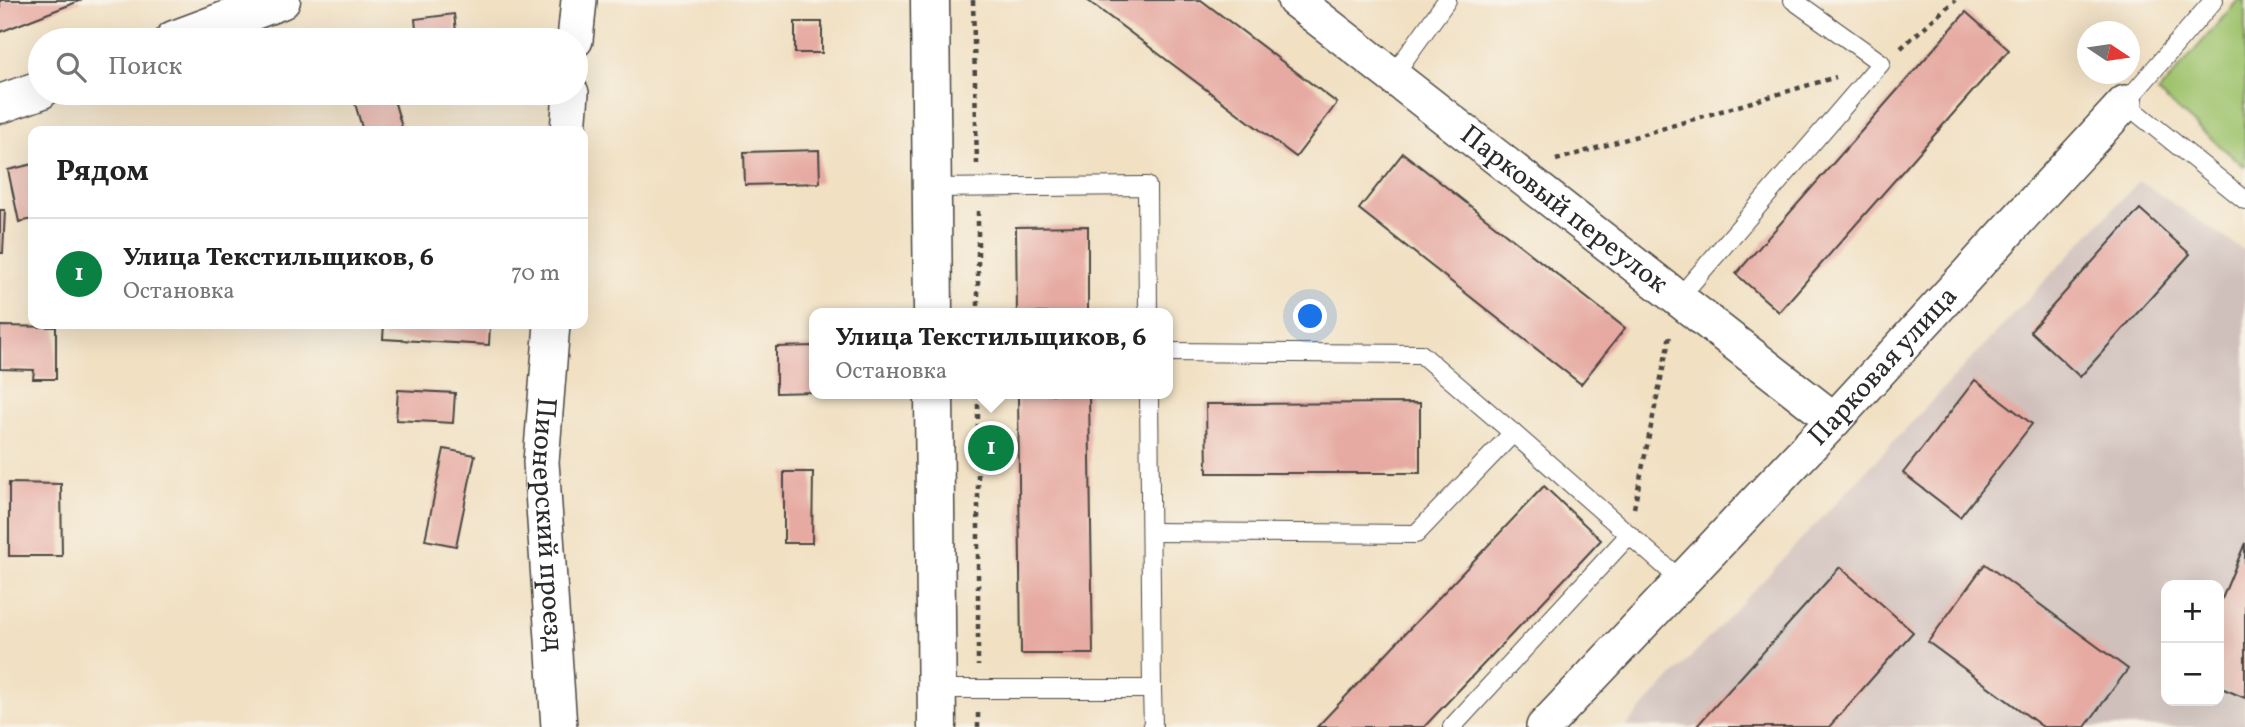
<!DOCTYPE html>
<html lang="ru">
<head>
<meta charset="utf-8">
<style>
  :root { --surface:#fff; --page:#f2f2f2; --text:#222; --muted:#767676; --line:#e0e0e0; --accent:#0b8043 }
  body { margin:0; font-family:Vollkorn,serif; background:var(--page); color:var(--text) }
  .controls { position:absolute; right:21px; bottom:21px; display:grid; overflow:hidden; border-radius:14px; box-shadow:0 7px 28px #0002 }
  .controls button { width:63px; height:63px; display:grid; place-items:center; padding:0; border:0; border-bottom:2px solid var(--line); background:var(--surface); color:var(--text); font:35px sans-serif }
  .compass { position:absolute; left:2077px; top:21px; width:63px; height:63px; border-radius:50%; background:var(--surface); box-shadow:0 7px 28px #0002; rotate:103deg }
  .you { position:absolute; left:1311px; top:317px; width:24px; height:24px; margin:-18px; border:5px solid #fff; border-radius:50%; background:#1a73e8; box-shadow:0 0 0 10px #1a73e833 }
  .badge { display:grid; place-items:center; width:46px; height:46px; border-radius:50%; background:var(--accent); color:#fff; font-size:23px; font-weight:700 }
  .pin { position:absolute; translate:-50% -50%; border:4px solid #fff; box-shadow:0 2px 7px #0006 }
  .popup { position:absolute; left:809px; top:308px; width:364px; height:91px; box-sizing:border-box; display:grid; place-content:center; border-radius:14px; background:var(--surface); filter:drop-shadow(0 2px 5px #0005); font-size:23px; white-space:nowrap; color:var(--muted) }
  .popup b { font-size:26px; color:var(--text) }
  .popup::after { content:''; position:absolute; left:50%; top:100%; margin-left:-14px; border:14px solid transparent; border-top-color:var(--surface) }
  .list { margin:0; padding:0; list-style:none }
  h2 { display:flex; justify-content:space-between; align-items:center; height:91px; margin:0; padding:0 28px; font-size:30px }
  h2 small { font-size:23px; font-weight:400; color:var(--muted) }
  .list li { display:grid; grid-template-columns:46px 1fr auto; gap:21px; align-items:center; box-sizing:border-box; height:112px; padding:0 28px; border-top:2px solid var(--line) }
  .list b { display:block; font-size:26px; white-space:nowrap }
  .list p { margin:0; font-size:23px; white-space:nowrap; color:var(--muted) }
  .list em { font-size:23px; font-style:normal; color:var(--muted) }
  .icon { flex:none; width:38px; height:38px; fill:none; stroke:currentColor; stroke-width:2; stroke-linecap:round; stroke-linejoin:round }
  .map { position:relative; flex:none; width:2245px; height:727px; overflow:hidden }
  .search { position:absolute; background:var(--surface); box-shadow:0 7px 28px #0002; left:28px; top:28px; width:560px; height:77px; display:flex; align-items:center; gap:18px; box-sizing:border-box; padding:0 24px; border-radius:38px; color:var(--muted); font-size:26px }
  .panel { position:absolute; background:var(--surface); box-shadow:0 7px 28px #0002; left:28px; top:126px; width:560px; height:203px; border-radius:14px }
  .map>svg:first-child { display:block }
</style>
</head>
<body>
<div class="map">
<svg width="2245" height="727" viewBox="0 0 2245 727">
  <rect width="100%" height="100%" fill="#f7f3e8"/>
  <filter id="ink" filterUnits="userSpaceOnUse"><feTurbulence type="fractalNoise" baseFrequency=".0143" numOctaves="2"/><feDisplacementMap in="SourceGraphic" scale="14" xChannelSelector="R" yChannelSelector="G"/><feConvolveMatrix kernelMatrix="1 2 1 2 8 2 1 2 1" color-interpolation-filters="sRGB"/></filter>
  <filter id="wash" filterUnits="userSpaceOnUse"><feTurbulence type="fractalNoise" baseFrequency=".00686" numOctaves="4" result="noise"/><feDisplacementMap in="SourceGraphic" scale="28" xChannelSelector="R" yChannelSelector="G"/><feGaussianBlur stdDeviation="1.57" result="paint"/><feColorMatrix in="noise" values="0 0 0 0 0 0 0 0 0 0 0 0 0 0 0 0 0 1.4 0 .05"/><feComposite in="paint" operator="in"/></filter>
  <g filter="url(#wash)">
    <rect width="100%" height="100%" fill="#f1e0c2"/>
    <path fill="#d0c0bc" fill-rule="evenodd" d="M2139 181 2245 251V727H1625ZM2166 585H2219V701H2166Z"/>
    <path fill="#9fc36d" stroke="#65774c" stroke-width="2" d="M2238 0H2245V167L2158 93Z"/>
    <g id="blocks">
      <g fill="#e6aaa2">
        <path d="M0 0H82L0 32Z"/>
        <path d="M1087 0H1201L1337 103 1296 157Z"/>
        <path d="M1966 12 2009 50 1779 312 1736 274Z"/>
        <path d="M454 14 457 40H417L415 19Z"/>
        <rect x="795" y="22" width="27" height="31"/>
        <path d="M352 93H392L403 131H363Z"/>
        <path d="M819 150 820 183 745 185 744 152Z"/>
        <path d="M1403 153 1625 328 1581 384 1359 209Z"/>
        <path d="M33 164V219L19 222 8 170Z"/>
        <path d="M2140 209 2190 254 2080 377 2030 331Z"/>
        <path d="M0 210H5L3 253H0Z"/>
        <path d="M1088 226V313H1017L1016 227Z"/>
        <path d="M384 324H490L489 345 383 339Z"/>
        <path d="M0 326 56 327V379H33L34 370 0 369Z"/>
        <path d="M814 346V392L776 393V347Z"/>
        <path d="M1975 380 2032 424 1960 517 1903 473Z"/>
        <path d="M398 390 455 393 453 423 396 420Z"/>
        <path d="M1018 394H1089L1093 654H1021Z"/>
        <path d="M1420 403V473H1207L1206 404Z"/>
        <path d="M444 449 475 455 456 546 425 540Z"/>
        <path d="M784 472H813L812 543H784Z"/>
        <path d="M9 483 61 484 62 556H9Z"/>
        <path d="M1544 486 1601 540 1572 571 1424 727H1317Z"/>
        <path d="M2245 543V698L2219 687V606Z"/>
        <path d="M1985 564 2128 669 2085 727H2043L1928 642Z"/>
        <path d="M1840 567 1913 632 1829 727H1696Z"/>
      </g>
    </g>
  </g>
  <g filter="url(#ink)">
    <use href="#blocks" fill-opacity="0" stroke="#494642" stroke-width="2"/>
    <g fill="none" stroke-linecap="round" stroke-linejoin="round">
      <defs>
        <g id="service">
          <path d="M2214 0 2125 103 2245 200"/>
          <path d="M1392 77 1447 0"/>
          <path d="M931 188 1147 186 1148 313"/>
          <path d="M1677 300 1881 63 1793 0"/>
          <path d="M1513 433 1682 581"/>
          <path d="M1151 532 1416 534 1513 433 1421 354 1168 352"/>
          <path d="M937 689H1152L1149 394"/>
          <path d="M1152 689 1153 727"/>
          <path d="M1452 727 1629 535"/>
        </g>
        <g id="minor">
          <path id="s1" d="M1295 0 1834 420"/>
          <path d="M575 40 579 0"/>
          <path d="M568 131 571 93"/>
          <path id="s2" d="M552 324 541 462 559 727"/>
          <path id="s3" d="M1544 727 1834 420 2125 103"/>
        </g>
        <g id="secondary">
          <path d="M930 0 933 313"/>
          <path d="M174 40 281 0"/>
          <path d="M0 104 40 90"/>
          <path d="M934 394 937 727"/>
        </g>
      </defs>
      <use href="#service" stroke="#494642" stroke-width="20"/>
      <use href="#minor" stroke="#494642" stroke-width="38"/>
      <use href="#secondary" stroke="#494642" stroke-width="41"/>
      <g stroke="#494642" stroke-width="4.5" stroke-dasharray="5 5" stroke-linecap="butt">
        <path d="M973 0 977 164"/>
        <path d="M1901 48 1955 0"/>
        <path d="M1556 160 1836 77"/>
        <path d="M978 211V313"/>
        <path d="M978 394V666"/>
        <path d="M1634 508 1670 335"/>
        <path d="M978 713V727"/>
      </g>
      <use href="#service" stroke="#fff" stroke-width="18"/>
      <use href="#minor" stroke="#fff" stroke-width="35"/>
      <use href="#secondary" stroke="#fff" stroke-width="38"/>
    </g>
  </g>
  <g text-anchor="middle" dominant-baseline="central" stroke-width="7" stroke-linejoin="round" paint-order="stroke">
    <g font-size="28" fill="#2b2b2b" stroke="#f7f3e8">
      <text stroke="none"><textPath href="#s1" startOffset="341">Парковый переулок</textPath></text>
      <text stroke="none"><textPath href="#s3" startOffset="495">Парковая улица</textPath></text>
      <text stroke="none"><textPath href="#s2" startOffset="201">Пионерский проезд</textPath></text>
    </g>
  </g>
</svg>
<div class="controls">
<button>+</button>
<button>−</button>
</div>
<svg class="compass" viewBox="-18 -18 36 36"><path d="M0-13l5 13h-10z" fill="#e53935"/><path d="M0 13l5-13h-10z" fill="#767676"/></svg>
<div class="you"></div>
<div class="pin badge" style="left:991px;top:448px">1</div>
<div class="popup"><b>Улица Текстильщиков, 6</b>Остановка</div>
<div class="search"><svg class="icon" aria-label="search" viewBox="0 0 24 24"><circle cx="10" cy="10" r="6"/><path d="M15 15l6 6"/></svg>Поиск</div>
<section class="panel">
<h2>Рядом<small></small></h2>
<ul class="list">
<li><span class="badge">1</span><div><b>Улица Текстильщиков, 6</b><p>Остановка</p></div><em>70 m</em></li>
</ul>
</section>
</div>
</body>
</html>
